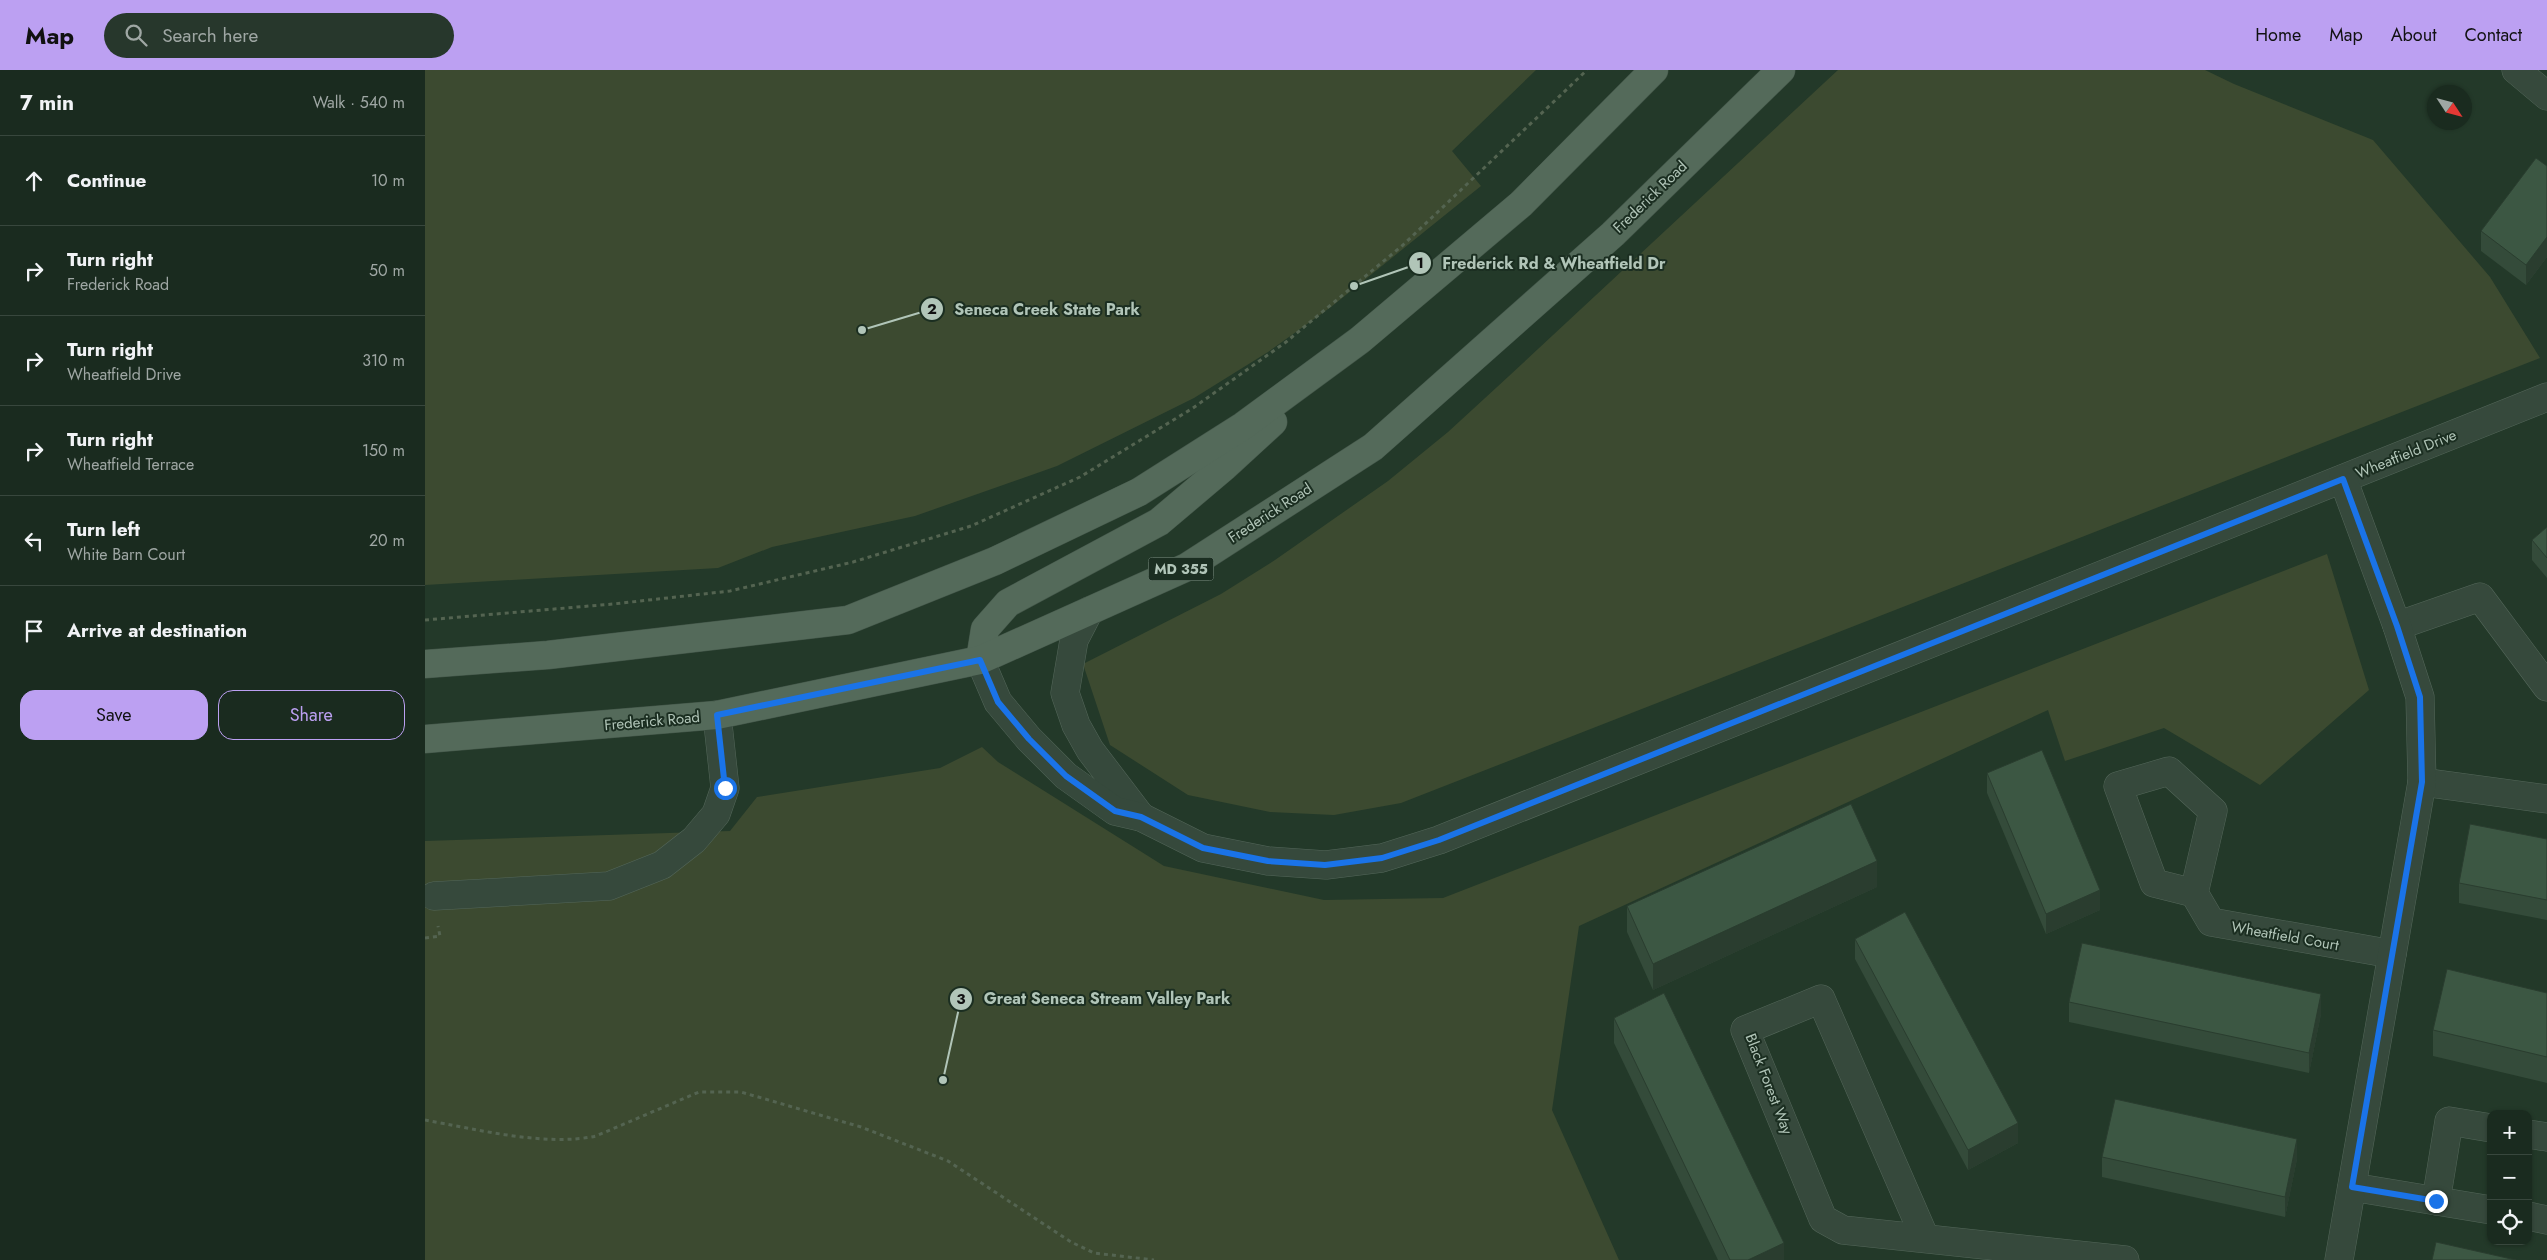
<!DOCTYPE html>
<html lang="en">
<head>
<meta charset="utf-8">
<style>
  :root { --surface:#1a2b1f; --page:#27372c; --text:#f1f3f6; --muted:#9fa7a4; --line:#38473d; --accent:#bca0f2 }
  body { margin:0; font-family:Jost,sans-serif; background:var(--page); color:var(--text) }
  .controls { position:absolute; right:15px; bottom:15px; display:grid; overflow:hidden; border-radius:10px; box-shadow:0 1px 4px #0004 }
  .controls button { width:45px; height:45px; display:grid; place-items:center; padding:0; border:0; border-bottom:1px solid var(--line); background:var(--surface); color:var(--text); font:25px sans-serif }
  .compass { position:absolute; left:2002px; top:15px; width:45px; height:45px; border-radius:50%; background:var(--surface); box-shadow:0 1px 4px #0004; rotate:126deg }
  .stop { position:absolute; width:15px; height:15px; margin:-11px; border:4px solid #1a73e8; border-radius:50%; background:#fff }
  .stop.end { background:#1a73e8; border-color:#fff; box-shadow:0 1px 5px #0008 }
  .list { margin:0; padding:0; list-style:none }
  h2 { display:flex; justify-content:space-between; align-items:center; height:65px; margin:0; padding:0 20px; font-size:21px }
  h2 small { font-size:16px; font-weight:400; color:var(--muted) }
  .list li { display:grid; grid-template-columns:32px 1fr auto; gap:15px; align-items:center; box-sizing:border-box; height:90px; padding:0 20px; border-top:1px solid var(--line) }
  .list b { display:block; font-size:19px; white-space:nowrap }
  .list p { margin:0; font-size:16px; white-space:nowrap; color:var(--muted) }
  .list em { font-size:16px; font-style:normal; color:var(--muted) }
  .actions { display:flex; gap:10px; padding:15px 20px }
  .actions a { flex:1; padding:11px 0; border:1px solid var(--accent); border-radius:15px; text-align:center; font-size:18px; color:var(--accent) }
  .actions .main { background:var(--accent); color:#111 }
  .icon { flex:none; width:28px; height:28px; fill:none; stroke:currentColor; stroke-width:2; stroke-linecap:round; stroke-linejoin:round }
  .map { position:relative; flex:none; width:2122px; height:1190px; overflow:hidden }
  header { display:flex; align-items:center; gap:30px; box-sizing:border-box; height:70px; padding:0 25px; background:var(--accent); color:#111 }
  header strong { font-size:24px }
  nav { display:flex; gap:28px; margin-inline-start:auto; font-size:18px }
  .search { width:350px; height:45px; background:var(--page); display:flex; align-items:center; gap:12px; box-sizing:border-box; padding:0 18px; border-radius:28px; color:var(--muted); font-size:19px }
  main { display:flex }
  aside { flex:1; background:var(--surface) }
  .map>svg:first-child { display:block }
</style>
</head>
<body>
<header>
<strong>Map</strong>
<div class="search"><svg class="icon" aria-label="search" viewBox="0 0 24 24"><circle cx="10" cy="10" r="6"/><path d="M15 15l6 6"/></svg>Search here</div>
<nav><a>Home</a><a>Map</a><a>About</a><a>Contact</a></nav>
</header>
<main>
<aside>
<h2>7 min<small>Walk · 540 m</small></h2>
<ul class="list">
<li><svg class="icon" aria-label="ahead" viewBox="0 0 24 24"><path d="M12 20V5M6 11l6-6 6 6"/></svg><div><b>Continue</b></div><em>10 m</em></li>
<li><svg class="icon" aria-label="right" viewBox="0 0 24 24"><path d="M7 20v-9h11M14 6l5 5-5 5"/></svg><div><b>Turn right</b><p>Frederick Road</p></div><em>50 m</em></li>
<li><svg class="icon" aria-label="right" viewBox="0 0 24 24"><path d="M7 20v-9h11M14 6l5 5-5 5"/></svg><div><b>Turn right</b><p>Wheatfield Drive</p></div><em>310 m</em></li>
<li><svg class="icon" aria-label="right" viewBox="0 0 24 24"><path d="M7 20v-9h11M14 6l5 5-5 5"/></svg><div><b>Turn right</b><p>Wheatfield Terrace</p></div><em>150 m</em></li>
<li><svg class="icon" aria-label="left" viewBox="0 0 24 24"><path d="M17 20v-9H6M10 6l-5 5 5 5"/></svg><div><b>Turn left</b><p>White Barn Court</p></div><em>20 m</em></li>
<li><svg class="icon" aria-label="arrive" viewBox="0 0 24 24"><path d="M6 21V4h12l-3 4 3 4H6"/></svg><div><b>Arrive at destination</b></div></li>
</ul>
<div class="actions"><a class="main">Save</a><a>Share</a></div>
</aside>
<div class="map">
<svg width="2122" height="1190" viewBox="0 0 2122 1190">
  <rect width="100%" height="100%" fill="#233929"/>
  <g fill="#3c4a30">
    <path d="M0 0H1111L1027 81 1056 116 906 237 843 282 769 328 632 396 490 446 347 477 293 498 0 515Z"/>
    <path d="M1413 0H1780L1809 14 1948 70 2065 207 2115 288 976 733 909 745 845 742 763 725 685 675 658 594 796 524 850 490 963 411 1023 362 1084 306Z"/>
    <path d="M1902 484 1944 620 1835 715 1739 658 1640 691 1623 640 1154 856 1127 1040 1194 1190H0V771L305 761 332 727 515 698 557 677 573 692 739 796 899 830 1018 828Z"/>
  </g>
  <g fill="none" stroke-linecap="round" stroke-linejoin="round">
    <defs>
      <g id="minor">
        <path d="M2091 0 2122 26"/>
        <path d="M664 541 649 570 640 623 651 655 665 680 716 747"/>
        <path d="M1972 556 2055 527 2122 617"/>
        <path d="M555 590 573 632 604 669 641 706 690 741 716 747 778 778 843 791 901 795 957 788 1014 770 2122 327"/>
        <path d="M1997 712 2122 729"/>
        <path d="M1769 823 1788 741 1744 701 1693 716 1729 813 1769 823 1786 852 1967 884"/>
        <path d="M9 826 184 816 237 795 269 770 291 744 300 718 292 645"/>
        <path d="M2103 1064 2122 1067"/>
        <path d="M1927 1117 2066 1140"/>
        <path d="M2011 1131 2024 1051 2066 1058"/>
        <path d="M2103 1146 2122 1150"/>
        <path d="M1500 1168 1396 929 1320 960 1398 1149 1418 1160 1700 1190"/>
        <path d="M1914 1190 1997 712 1995 627 1972 556 1918 409"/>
      </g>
      <g id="major">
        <path d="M555 590 560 559 583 533 734 452 799 397 848 352"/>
        <path d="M0 594 123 585 423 550 570 491 714 422 818 356 935 270 1096 134 1229 0"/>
        <path d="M0 669 292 645 555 590 762 497 948 377 1188 164 1356 0"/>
      </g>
    </defs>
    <use href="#minor" stroke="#54675a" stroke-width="29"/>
    <use href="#major" stroke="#425548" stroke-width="29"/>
    <g stroke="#546451" stroke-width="3" stroke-dasharray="4 4" stroke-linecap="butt">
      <path d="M0 550 188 534 305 521 428 492 546 456 655 407 768 338 861 272 978 175 1162 0"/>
      <path d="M0 868 15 866 13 856"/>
      <path d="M0 1050C50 1059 121 1077 171 1066L274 1022H316L436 1057 523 1091 646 1172 669 1183 729 1190"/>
    </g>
    <use href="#minor" stroke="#36493c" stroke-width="28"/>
    <use href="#major" stroke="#546a5a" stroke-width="28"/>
  </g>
  <g fill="#344b3a">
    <path d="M2122 96V187L2101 215 2056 181V161Z"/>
    <path d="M2122 457V508L2107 490V470Z"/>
    <path d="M1562 703 1675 840 1621 864 1562 723Z"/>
    <path d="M2122 769V850L2034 833V813Z"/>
    <path d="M1452 817 1228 920 1202 862V836Z"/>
    <path d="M1430 869 1593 1073 1543 1100 1430 889Z"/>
    <path d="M2122 923V1013L2008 986V960Z"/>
    <path d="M1644 932 1896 944 1884 1003 1644 952Z"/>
    <path d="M1189 948 1359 1190H1293L1189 973Z"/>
    <path d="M1677 1087 1872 1089 1860 1147 1677 1107Z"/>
  </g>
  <g fill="#2a3d2f">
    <path d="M2122 167V187L2101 215V195Z"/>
    <path d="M1452 791V817L1228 920V894Z"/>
    <path d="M1675 820V840L1621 864V844Z"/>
    <path d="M1896 924V944L1884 1003V983Z"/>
    <path d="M1593 1053V1073L1543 1100V1080Z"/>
    <path d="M1872 1069V1089L1860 1147V1127Z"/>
    <path d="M1359 1173V1190H1323Z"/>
  </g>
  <g fill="#3c5743" stroke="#2a3d2f">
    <path d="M2111 88 2122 96V167L2101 195 2056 161Z"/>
    <path d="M2122 457V488L2107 470Z"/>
    <path d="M1617 680 1675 820 1621 844 1562 703Z"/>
    <path d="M1426 734 1452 791 1228 894 1202 836Z"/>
    <path d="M2045 754 2122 769V830L2034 813Z"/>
    <path d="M1480 842 1593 1053 1543 1080 1430 869Z"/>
    <path d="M1657 873 1896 924 1884 983 1644 932Z"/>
    <path d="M2022 899 2122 923V987L2008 960Z"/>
    <path d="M1239 923 1359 1173 1323 1190H1305L1189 948Z"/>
    <path d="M1690 1029 1872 1069 1860 1127 1677 1087Z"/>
    <path d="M2011 1172 2091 1190H2007Z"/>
  </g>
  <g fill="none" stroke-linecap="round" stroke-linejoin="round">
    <path stroke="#1a73e8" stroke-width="6" d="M300 718 292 645 555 590 573 632 604 669 641 706 690 741 716 747 778 778 843 791 900 795 957 788 1014 770 1918 409 1972 556 1995 627 1997 712 1927 1117 2011 1131"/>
  </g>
  <g text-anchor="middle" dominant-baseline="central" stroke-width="4" stroke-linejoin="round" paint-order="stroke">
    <rect fill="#1b2e21" stroke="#84988b" stroke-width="1" x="723.5" y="487.5" width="65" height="23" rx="4"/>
    <g font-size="14" font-weight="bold" fill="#b1c5b8">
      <text x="756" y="499">MD 355</text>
    </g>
    <g font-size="15" fill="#b1c5b8" stroke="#1b2e21">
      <text transform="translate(1225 127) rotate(-44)">Frederick Road</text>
      <text transform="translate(1981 384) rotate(-22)">Wheatfield Drive</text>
      <text transform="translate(845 443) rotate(-33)">Frederick Road</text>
      <text transform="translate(227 651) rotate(-5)">Frederick Road</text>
      <text transform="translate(1860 866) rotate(10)">Wheatfield Court</text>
      <text transform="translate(1344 1014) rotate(69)">Black Forest Way</text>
    </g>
  </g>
  <path fill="none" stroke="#b1c5b8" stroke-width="2" d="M929 216L995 193M437 260L507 239M518 1010L536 929"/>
  <g fill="#b1c5b8" stroke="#1b2e21" stroke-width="2">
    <circle cx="929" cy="216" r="5"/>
    <circle cx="437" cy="260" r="5"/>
    <circle cx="518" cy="1010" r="5"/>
    <circle cx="995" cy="193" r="12"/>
    <circle cx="507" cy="239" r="12"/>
    <circle cx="536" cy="929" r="12"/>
  </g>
  <g font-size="15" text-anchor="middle" font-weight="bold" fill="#111">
    <text x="995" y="198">1</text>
    <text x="507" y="244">2</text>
    <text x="536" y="934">3</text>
  </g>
  <g font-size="16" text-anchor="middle" font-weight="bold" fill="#b1c5b8" stroke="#1b2e21" stroke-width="4" stroke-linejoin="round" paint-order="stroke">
    <text x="1129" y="199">Frederick Rd &amp; Wheatfield Dr</text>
    <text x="622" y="245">Seneca Creek State Park</text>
    <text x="682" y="934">Great Seneca Stream Valley Park</text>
  </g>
</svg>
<div class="controls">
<button>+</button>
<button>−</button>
<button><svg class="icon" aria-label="locate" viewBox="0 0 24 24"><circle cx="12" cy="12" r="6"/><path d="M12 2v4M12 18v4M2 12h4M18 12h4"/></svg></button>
</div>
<svg class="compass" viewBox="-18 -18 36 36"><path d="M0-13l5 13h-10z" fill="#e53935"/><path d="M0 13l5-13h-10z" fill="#9fa7a4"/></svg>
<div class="stop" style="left:300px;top:718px"></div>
<div class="stop end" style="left:2011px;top:1131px"></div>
</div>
</main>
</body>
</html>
